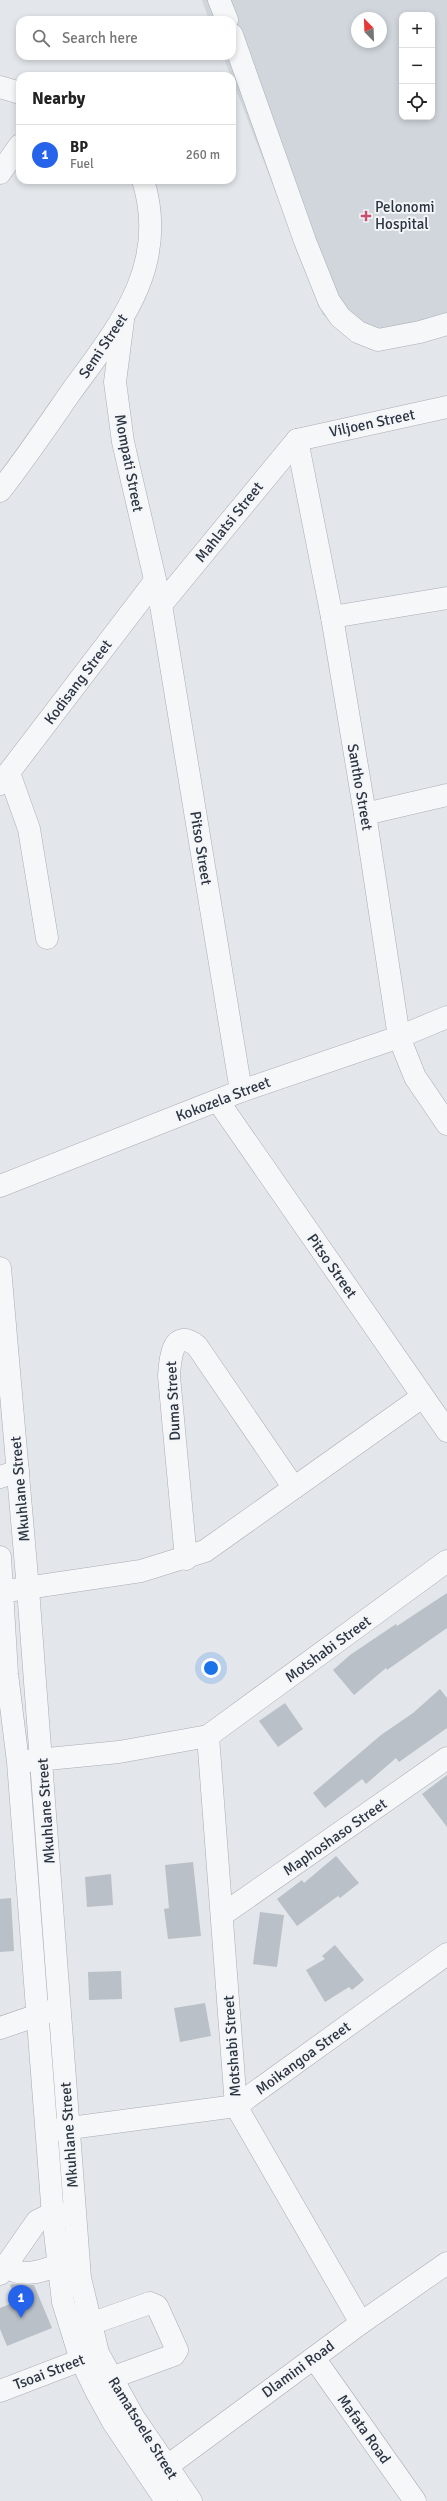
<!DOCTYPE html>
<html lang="en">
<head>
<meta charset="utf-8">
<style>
  :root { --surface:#fff; --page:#f2f2f2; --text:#222; --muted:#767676; --line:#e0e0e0; --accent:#2563eb }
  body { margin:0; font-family:Signika,sans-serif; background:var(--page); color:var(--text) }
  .controls { position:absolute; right:12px; top:12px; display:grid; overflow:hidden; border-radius:8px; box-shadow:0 2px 6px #0003 }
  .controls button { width:36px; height:36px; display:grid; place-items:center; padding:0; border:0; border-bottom:1px solid var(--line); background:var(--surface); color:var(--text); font:20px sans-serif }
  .compass { position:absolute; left:351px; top:12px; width:36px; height:36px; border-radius:50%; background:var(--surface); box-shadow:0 2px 6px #0003; rotate:337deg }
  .you { position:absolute; left:211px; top:1668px; width:14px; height:14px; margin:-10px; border:3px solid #fff; border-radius:50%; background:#1a73e8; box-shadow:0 0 0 6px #1a73e833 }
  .badge { display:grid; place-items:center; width:26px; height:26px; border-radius:50%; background:var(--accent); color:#fff; font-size:13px; font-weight:700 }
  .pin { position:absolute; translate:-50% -33px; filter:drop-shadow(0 1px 2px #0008) }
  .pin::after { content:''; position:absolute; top:21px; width:14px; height:12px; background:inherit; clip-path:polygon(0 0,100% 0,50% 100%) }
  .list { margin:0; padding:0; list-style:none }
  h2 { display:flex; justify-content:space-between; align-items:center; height:52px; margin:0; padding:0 16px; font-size:17px }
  h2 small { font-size:13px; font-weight:400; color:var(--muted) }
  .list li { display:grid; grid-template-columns:26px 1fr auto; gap:12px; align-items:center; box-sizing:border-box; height:60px; padding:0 16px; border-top:1px solid var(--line) }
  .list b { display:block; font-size:15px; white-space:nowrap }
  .list p { margin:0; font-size:13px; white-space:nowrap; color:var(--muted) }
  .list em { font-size:13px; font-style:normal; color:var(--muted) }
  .icon { flex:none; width:22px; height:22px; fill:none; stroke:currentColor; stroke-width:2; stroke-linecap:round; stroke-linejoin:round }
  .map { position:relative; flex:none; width:447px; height:2501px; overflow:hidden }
  .search { position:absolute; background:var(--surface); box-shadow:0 2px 6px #0003; left:16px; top:16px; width:220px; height:44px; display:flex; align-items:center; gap:10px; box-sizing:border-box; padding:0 14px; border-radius:12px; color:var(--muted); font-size:15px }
  .panel { position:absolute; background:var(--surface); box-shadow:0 2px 6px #0003; left:16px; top:72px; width:220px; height:112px; border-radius:12px }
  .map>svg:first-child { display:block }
</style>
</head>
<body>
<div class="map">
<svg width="447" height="2501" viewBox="0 0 447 2501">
  <rect width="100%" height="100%" fill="#e3e6ea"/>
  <path fill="#d1d6dc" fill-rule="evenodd" d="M202 0H447V334L369 346 323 315 223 56H232V20H209ZM402 15H432V117H402ZM357 18H381V42H357Z"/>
  <g fill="#bac0c7">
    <path d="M447 1593V1628L387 1670 386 1668 354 1695 333 1670 350 1655 396 1624 397 1626Z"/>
    <path d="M440 1689 447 1698V1728L399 1762 396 1758 366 1784 362 1779 325 1808 313 1793 381 1735 413 1713Z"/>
    <path d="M285 1703 303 1729 278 1747 259 1721Z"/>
    <path d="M447 1775V1827L422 1794Z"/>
    <path d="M336 1856 359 1883 340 1898 338 1896 297 1926 277 1899 302 1880 304 1883Z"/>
    <path d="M193 1862 201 1936 168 1939 164 1909 169 1908 165 1865Z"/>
    <path d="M111 1874 113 1905 87 1907 85 1877Z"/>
    <path d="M11 1898 14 1951 0 1952V1899Z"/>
    <path d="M260 1912 284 1915 277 1967 253 1964Z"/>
    <path d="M335 1945 364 1980 352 1990 349 1987 325 2002 306 1970 325 1959 322 1956Z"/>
    <path d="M121 1971 122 1999 89 2000 88 1972Z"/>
    <path d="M205 2003 211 2036 180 2042 174 2008Z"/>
    <path d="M13 2284 34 2285 52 2328 7 2346 0 2329V2308L17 2301 10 2285Z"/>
  </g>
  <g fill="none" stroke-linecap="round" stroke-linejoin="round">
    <defs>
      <g id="minor">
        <path d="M219 0 227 20"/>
        <path d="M232 35 305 241 329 301 340 317 358 332 378 340 420 332 447 324"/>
        <path d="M0 87 20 93"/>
        <path d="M0 173 20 145"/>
        <path d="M123 320 115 382 123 442 161 605 241 1091"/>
        <path d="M297 440 332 617 365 814 399 1037 415 1077 447 1124"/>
        <path d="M297 440 447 407"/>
        <path d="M0 491C25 459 48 425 71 392 118 327 170 267 143 180"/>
        <path d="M161 605 297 440"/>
        <path d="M332 617 447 598"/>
        <path d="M9 773 29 829 47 938"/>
        <path d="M0 784 155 581"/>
        <path d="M365 814 447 795"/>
        <path d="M218 1101 447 1431"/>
        <path d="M0 1186 241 1091 399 1037 447 1017"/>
        <path d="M0 1268 28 1589 80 2278 98 2353 134 2418 191 2501"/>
        <path d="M0 1477 18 1471"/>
        <path d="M0 1557 7 1674 18 1762 53 2216 63 2302 81 2360 96 2391 113 2422 166 2501"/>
        <path d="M186 1559 169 1376C170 1360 172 1326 197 1346L294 1488"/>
        <path d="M13 1590 141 1571 205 1551 422 1397"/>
        <path d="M208 1736 236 2106 361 2323"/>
        <path d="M27 1761 119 1752 208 1736 447 1561"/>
        <path d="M222 1915 447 1758"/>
        <path d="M0 2028 50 2011"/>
        <path d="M55 2130 236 2106 447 1954"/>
        <path d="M5 2266C21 2278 41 2272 58 2265"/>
        <path d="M0 2274 37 2221 45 2217 66 2214"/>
        <path d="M90 2324 150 2303 157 2306 177 2350 174 2355 111 2378"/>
        <path d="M314 2358 415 2501"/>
        <path d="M0 2391 94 2355"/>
        <path d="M154 2476 361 2323 447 2263"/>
      </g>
    </defs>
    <use href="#minor" stroke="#a8adb4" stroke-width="23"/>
    <use href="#minor" stroke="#f6f7f9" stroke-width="22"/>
  </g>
  <path fill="#c7516c" stroke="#f3f5f8" stroke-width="1.5" d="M364 210h4v4h4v4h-4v4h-4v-4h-4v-4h4z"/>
  <g text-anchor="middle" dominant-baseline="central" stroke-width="4" stroke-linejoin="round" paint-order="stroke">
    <g font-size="15" fill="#2c3542" stroke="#f3f5f8" text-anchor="start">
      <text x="375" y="207">Pelonomi<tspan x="375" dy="17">Hospital</tspan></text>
    </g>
    <g font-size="15" fill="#2c3542" stroke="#f3f5f8">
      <text transform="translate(103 346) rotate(-56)">Semi Street</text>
      <text transform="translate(372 423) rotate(-12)">Viljoen Street</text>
      <text transform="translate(129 463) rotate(79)">Mompati Street</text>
      <text transform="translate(229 522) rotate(-51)">Mahlatsi Street</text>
      <text transform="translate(78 682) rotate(-53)">Kodisang Street</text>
      <text transform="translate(360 787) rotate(80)">Santho Street</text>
      <text transform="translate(201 848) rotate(81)">Pitso Street</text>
      <text transform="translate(223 1099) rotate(-21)">Kokozela Street</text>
      <text transform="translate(332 1266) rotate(55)">Pitso Street</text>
      <text transform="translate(173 1401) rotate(-93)">Duma Street</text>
      <text transform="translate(20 1489) rotate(-95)">Mkuhlane Street</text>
      <text transform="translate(328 1649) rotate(-36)">Motshabi Street</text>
      <text transform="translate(46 1811) rotate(-94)">Mkuhlane Street</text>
      <text transform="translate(335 1837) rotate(-35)">Maphoshaso Street</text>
      <text transform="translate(232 2046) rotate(-94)">Motshabi Street</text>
      <text transform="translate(303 2058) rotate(-36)">Moikangoa Street</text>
      <text transform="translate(69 2135) rotate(-94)">Mkuhlane Street</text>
      <text transform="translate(298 2369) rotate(-36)">Dlamini Road</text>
      <text transform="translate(49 2372) rotate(-21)">Tsoai Street</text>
      <text transform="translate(143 2428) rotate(58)">Ramatsoele Street</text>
      <text transform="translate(364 2429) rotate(55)">Mafata Road</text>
    </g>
  </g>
</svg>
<div class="controls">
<button>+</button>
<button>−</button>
<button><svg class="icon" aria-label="locate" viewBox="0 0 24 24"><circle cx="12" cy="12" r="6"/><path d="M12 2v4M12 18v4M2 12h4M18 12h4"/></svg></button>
</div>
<svg class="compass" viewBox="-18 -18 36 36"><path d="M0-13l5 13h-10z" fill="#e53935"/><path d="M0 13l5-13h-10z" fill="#767676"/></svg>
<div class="you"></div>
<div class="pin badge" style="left:21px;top:2318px">1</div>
<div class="search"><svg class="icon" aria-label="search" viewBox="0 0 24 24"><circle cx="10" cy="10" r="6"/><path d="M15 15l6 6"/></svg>Search here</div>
<section class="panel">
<h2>Nearby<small></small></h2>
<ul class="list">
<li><span class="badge">1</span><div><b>BP</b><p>Fuel</p></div><em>260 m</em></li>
</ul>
</section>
</div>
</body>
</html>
